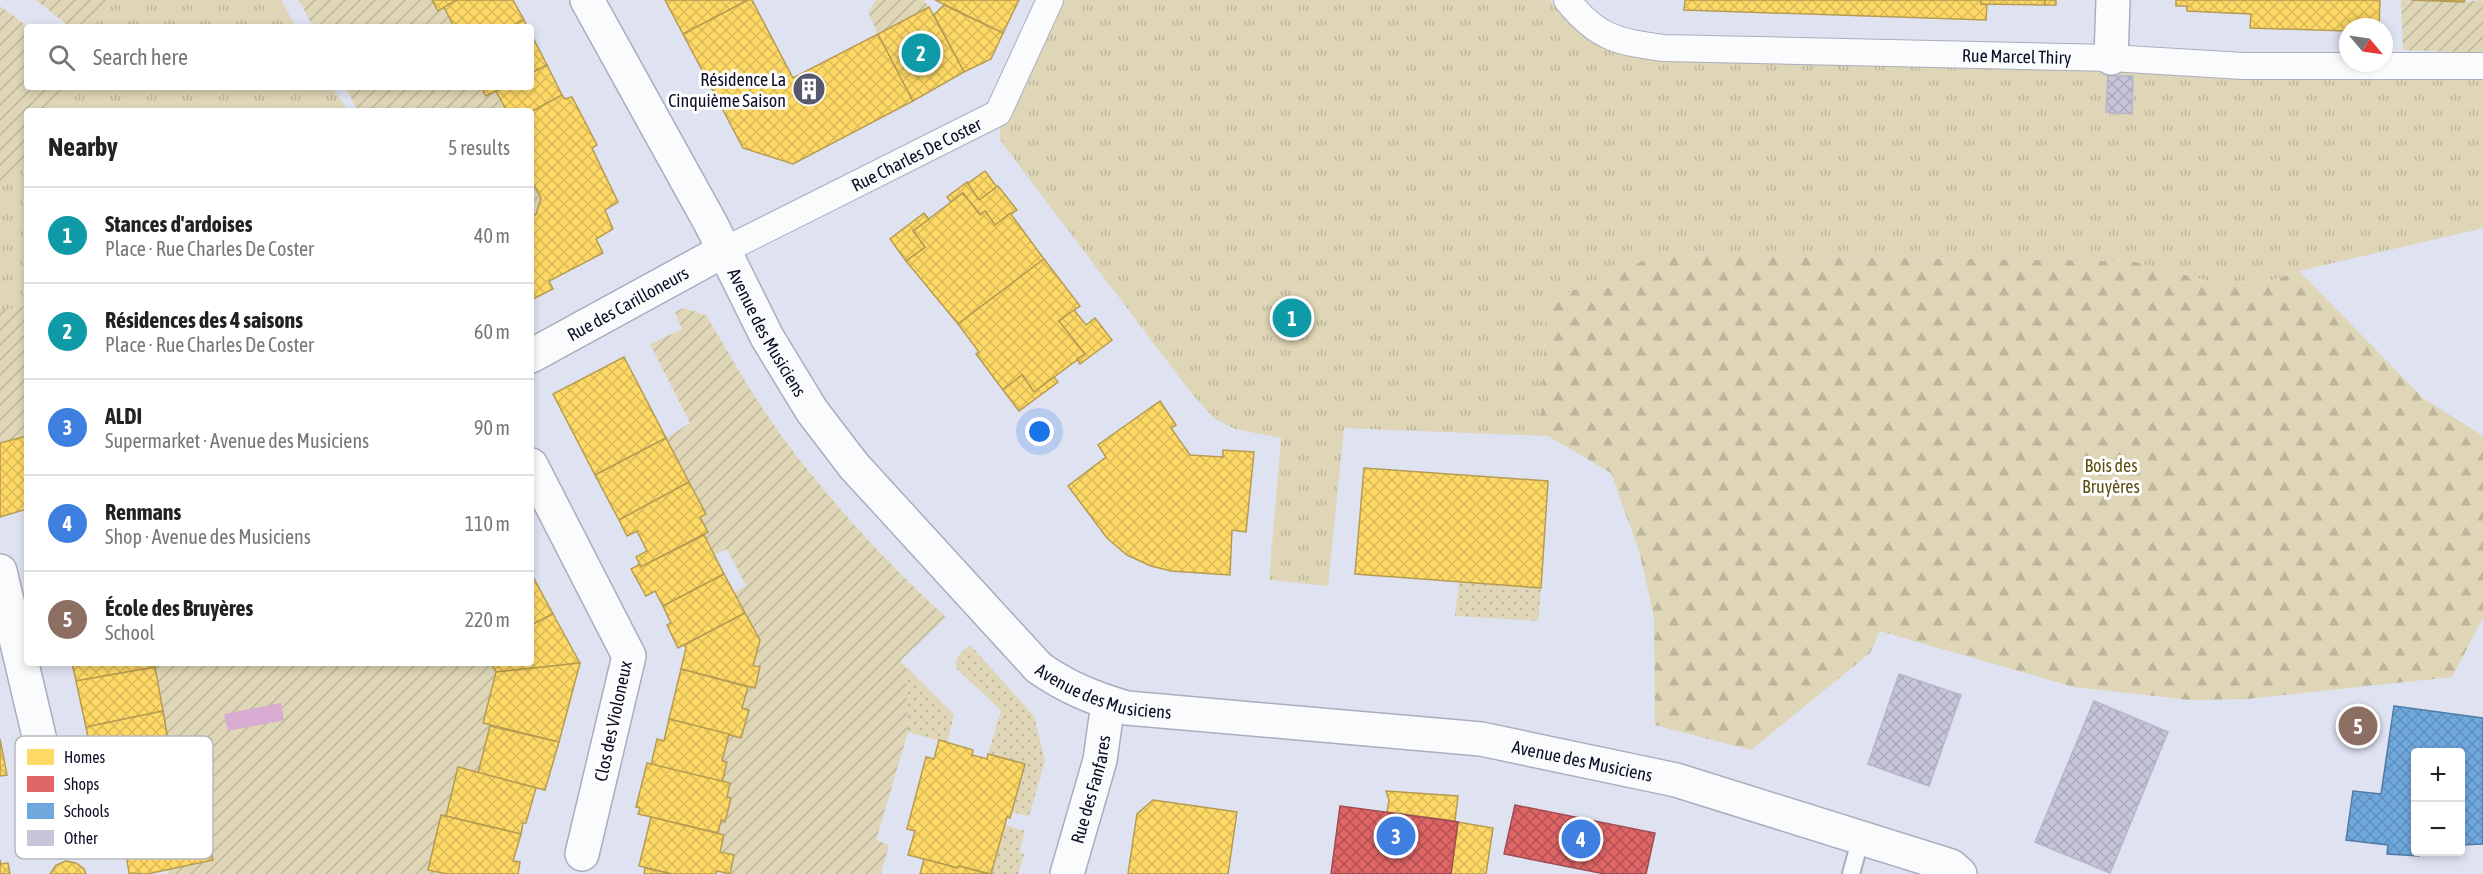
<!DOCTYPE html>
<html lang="en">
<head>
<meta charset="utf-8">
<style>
  :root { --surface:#fff; --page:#f2f2f2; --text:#222; --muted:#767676; --line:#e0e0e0; --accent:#56596c }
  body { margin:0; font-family:"Asap Condensed",sans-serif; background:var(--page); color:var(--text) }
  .controls { position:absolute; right:18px; bottom:18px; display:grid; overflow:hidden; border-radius:6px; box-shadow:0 3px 9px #0003 }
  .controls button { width:54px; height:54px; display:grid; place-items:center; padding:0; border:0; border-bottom:2px solid var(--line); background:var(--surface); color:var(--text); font:30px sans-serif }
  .compass { position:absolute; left:2339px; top:18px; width:54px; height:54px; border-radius:50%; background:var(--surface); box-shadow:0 3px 9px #0003; rotate:119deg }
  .you { position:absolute; left:1040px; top:432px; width:21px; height:21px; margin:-15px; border:4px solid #fff; border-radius:50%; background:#1a73e8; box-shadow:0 0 0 9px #1a73e833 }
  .badge { display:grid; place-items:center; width:39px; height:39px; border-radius:50%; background:var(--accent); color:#fff; font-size:20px; font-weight:700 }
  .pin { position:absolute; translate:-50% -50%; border:3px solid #fff; box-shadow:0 2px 6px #0006 }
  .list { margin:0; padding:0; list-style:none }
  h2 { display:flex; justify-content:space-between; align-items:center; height:78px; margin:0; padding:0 24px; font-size:26px }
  h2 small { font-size:20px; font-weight:400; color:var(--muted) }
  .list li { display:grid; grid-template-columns:39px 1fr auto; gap:18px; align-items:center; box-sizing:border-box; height:96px; padding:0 24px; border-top:2px solid var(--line) }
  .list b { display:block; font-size:22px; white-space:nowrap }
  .list p { margin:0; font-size:20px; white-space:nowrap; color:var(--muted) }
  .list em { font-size:20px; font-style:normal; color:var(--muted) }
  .icon { flex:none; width:33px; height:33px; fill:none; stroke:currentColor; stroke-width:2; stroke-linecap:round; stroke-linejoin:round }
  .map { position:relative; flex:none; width:2483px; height:874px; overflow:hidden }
  .search { position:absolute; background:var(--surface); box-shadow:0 3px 9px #0003; left:24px; top:24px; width:510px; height:66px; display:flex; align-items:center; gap:15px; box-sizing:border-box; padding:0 21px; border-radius:6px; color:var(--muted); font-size:22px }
  .panel { position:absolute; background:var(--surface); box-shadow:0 3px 9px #0003; left:24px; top:108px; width:510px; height:558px; border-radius:6px }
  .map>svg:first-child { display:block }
</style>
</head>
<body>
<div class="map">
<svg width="2483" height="874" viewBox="0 0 2483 874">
  <defs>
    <pattern id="grass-dots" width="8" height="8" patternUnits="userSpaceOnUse" patternTransform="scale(1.5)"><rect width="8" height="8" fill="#ded6b6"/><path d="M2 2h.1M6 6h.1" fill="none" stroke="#bdb69c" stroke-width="1.8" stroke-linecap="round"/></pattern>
    <pattern id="forest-firs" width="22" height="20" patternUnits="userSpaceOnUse" patternTransform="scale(1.5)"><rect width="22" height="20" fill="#ded6b6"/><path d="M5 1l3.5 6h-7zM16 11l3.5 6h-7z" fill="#bdb69c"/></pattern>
    <pattern id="park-tufts" width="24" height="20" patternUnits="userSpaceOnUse" patternTransform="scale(1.5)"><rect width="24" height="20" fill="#ded6b6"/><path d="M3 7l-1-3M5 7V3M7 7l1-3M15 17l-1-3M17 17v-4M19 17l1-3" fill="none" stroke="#bdb69c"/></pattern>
    <pattern id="garden-furrows" width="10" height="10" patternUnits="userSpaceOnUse" patternTransform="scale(1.5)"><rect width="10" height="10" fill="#ded6b6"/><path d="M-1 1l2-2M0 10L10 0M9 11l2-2" fill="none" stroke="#bdb69c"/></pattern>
    <pattern id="homes-cross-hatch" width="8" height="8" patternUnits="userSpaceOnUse" patternTransform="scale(1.5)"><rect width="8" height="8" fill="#ffd966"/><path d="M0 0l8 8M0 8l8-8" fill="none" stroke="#d9b958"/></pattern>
    <pattern id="shops-cross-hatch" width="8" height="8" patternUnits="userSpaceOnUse" patternTransform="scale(1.5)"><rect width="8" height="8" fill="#e06666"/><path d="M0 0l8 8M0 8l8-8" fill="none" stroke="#b45254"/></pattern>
    <pattern id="schools-cross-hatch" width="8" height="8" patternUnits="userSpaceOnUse" patternTransform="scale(1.5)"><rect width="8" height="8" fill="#6fa8dc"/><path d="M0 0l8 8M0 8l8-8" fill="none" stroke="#5f8fbd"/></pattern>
    <pattern id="building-cross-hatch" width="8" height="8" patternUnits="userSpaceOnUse" patternTransform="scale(1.5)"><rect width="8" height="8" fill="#c7c5d9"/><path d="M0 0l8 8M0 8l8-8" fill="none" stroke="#aaa8ba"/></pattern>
  </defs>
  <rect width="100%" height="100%" fill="#dfe2f1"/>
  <g fill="url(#grass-dots)">
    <path d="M1459 582 1541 588 1538 621 1455 616Z"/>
    <path d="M970 645 1034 716 1045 761 1029 816 1012 812 1025 764 988 754 1001 710 957 669C953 658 963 652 970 645Z"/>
    <path d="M906 667 954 715 947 743 908 732Z"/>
    <path d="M1005 825 1025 831 1019 853 1024 854 1018 874H991Z"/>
  </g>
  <path fill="url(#forest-firs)" d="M1657 255 2132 261 2217 283 2266 282 2299 271 2423 398 2483 436V618L2452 677 2247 699 2191 700 2074 687 1880 631 1870 653 1751 750 1655 725 1654 617 1639 551 1611 473 1548 436 1541 417 1546 301Z"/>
  <g fill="url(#park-tufts)">
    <path d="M114 0H281L296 27H93Z"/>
    <path d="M1036 0H1549L1591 35 2483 77V228L2299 271 2266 282 2217 283 2132 261 1657 255 1546 302 1541 417 1548 436 1344 428 1328 586 1269 580 1281 438 1235 429 1215 419 1192 394 1000 140 1002 72Z"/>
    <path d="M46 87H332L348 111H27V319L0 326V141Z"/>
  </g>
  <g fill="url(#garden-furrows)">
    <path d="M36 0H114L93 27H70Z"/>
    <path d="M299 0H432L444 7 454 27H313Z"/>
    <path d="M876 0H923L929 7 878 34 868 12Z"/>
    <path d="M2401 0 2464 2 2483 0V53L2403 50Z"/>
    <path d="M0 6 28 27 27 87H68L52 111H27V155L0 190Z"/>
    <path d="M345 87H481L486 96 496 91 507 111H358Z"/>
    <path d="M531 180 541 198 536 214 531 217Z"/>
    <path d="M27 306V436L0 443V311Z"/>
    <path d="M683 308 706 315C730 355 753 397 781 435 827 498 888 565 946 617L900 661 906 667 908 732 876 840 889 845 881 874H730L734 855 720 852 724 835 718 833 721 820 725 821 731 798 727 797 730 784 722 782 727 763 722 761 729 734 741 737 749 710 742 708 748 687 755 688 759 667 753 666 760 640 734 593 746 586 727 549 714 555 704 535 708 532 700 517 706 514 666 438 690 423 650 344 682 329 675 312Z"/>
    <path d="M155 663H491L496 672 483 723 490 726 478 773 458 768 446 816 441 815 428 869 447 874H168L167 870 213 860 192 754 171 758Z"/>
  </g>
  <path fill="#d7abd2" d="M281 703 284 720 228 731 224 714Z"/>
  <g fill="url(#homes-cross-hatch)" stroke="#b69c52" stroke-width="1.5">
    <path d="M432 0H457L438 11Z"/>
    <path d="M457 0H513L524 20 510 27H454L444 7Z"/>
    <path d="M665 0H748L683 34Z"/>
    <path d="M748 0H752L793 78 878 34 913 101 793 164 743 148 683 34Z"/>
    <path d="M935 0H1019L1003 33Z"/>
    <path d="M1685 0H1981V4H1987L1986 20 1684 10Z"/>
    <path d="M1981 0H2045V5L1981 4Z"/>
    <rect x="2045" y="0" width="11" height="5"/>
    <path d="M2176 0H2380L2379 27H2348V31L2250 28 2251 14 2187 11V6H2176Z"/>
    <path d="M2411 0H2465L2464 2Z"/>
    <path d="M944 5 1003 33 991 59 964 72 934 15Z"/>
    <path d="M929 7 964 72 913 101 878 34Z"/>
    <path d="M524 20 527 27H510Z"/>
    <path d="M531 34 547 65 531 73Z"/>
    <path d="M547 65 562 95 531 112 507 111 496 91 504 87H531V73Z"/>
    <path d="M481 87H504L486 96Z"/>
    <path d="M562 95 565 99 572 97 597 145 592 148 618 202 605 210 613 229 596 239 603 253 549 281 553 289 531 300V217L536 214 541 198 531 180V112Z"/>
    <path d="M985 171 997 187 979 200 967 184Z"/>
    <path d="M967 182 979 200 998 186 1017 210 995 225 985 211 980 215 963 193 951 202 947 197Z"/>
    <path d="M963 193 980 215 985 211 995 225 1010 213 1044 259 958 324 906 261 925 247 913 231Z"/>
    <path d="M924 213 929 219 913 231 925 247 906 261 890 239Z"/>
    <path d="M1044 259 1080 306 1059 321 1085 354 1034 392 1022 375 1003 390 976 354 979 352 958 324Z"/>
    <path d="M1074 310 1086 325 1095 318 1112 340 1080 364 1077 359 1085 354 1059 321Z"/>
    <path d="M624 357 666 438 595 475 553 394Z"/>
    <path d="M1022 375 1034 392 1054 377 1058 382 1019 411 1003 390Z"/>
    <path d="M1160 401 1176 425 1171 428 1190 455 1223 457V450L1254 452 1246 532 1232 530 1230 575 1171 571 1151 566 1127 555 1107 538 1068 486 1106 457 1098 445Z"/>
    <path d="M27 436V509L0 517V443Z"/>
    <path d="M666 438 689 482 619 520 595 475Z"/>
    <path d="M1364 468 1548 481 1541 588 1355 574Z"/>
    <path d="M689 482 706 514 700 517 708 532 641 567 636 557 647 551 637 531 627 536 619 520Z"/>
    <path d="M704 535 724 574 663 606 655 591 646 596 631 569 640 564 641 567Z"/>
    <path d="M531 573 553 614 531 625Z"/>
    <path d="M724 574 745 613 678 648 667 625 671 623 663 606Z"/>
    <path d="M745 613 760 640 753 666 760 667 755 688 681 669 686 648 684 645Z"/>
    <path d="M553 614 580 663 496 672 491 663H531V625Z"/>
    <path d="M72 663H155V667L76 681Z"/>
    <path d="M580 663 559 742 483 723 496 672Z"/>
    <path d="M155 667 163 711 86 727 76 681Z"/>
    <path d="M681 669 748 687 742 708 749 710 741 738 669 719Z"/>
    <path d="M163 711 171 758 95 773 86 727Z"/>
    <path d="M669 719 729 734 722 761 727 762 722 782 651 765 657 739 664 741Z"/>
    <path d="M490 726 559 742 545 790 478 773Z"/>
    <path d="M0 739 7 775 0 776Z"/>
    <path d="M939 740 973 750 972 755 987 759 988 754 1025 764 1010 818 1007 817 991 874 959 866 958 868 908 855 915 831 907 829 926 757 934 759Z"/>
    <path d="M647 763 730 783 727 797 731 798 725 822 721 820 718 833 638 814 640 808 636 807Z"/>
    <path d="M458 767 536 788 526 823H523L521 834 446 816Z"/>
    <path d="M1386 791 1458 796 1455 821 1387 812 1389 800Z"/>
    <path d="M1153 800 1237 812 1228 874H1128L1137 814Z"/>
    <path d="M201 804 213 860 147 874 129 873 125 848 128 847 123 820Z"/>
    <path d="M441 815 521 834 513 861 520 862 518 874H447L428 870Z"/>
    <path d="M651 817 724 835 720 852 734 855 730 874 717 871 716 874H672L639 866Z"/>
    <path d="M1458 822 1493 828 1486 874H1451Z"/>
    <path d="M924 859 958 868 959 866 988 874H920Z"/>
    <path d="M0 860 1 864 8 863 10 874H0Z"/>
    <path d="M66 861 76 863 84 869 86 874H50L56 865Z"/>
    <path d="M645 868 672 874H644Z"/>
  </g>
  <g fill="url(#shops-cross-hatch)" stroke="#a04c52" stroke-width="1.5">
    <path d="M1515 805 1655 833 1646 874H1605L1504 854Z"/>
    <path d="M1340 806 1458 822 1451 874H1331Z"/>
  </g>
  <path fill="url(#schools-cross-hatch)" stroke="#517aa5" stroke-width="1.5" d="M2394 706 2483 718V844L2460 845V752H2416V852H2419V856L2387 854 2388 845 2346 840 2353 791 2381 794Z"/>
  <g fill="url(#building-cross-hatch)" stroke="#b7b5c9" stroke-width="1.5">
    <path d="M2108 76H2133L2132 114 2106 112Z"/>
    <path d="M1899 674 1961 695 1929 786 1868 764Z"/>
    <path d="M2094 701 2168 732 2110 873 2035 842Z"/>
  </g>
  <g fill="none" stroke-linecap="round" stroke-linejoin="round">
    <defs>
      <path id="service" d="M1851 874 1861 837"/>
      <g id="pedestrian">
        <path id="s1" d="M1567 0C1597 38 1618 42 1663 48L2111 58 2243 66H2483"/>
        <path id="s2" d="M723 251 998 113 1050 0"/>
      </g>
      <g id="minor">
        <path id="s3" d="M587 0 711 224 767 337 812 411 854 466 1039 668C1068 688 1093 698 1127 708L1481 739 1676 780 1951 866 1960 874"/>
        <path d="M2111 58 2113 0"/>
        <path id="s4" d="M531 356 723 251"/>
        <path d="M531 465 629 656 582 854"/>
        <path d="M0 571 60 825"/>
        <path id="s5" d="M1067 874 1100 760 1108 703"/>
      </g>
    </defs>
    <use href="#service" stroke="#aaadbf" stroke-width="20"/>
    <use href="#pedestrian" stroke="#aaadbf" stroke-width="28"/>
    <use href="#minor" stroke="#aaadbf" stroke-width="36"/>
    <use href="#service" stroke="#fafbfd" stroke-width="16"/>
    <use href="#pedestrian" stroke="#fafbfd" stroke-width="26"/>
    <use href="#minor" stroke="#fafbfd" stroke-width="33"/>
  </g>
  <defs>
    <symbol id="building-disc" viewBox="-11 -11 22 22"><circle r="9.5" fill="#56596c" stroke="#fff"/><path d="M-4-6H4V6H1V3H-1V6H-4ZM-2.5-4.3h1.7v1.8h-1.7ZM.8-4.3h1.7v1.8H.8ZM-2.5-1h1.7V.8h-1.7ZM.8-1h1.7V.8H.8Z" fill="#fff"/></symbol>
  </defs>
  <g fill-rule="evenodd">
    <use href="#building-disc" x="790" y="70" width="38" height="38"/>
  </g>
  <g text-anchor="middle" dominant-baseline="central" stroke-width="6" stroke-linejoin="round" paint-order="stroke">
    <g font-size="18" fill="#0c0f25" stroke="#fff">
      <text stroke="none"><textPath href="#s1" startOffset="465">Rue Marcel Thiry</textPath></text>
      <text stroke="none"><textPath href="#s2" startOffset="216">Rue Charles De Coster</textPath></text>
      <text stroke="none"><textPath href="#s4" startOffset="110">Rue des Carilloneurs</textPath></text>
      <text stroke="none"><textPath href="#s3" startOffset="378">Avenue des Musiciens</textPath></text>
      <text stroke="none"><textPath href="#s3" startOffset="882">Avenue des Musiciens</textPath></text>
      <text transform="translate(613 721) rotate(-78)">Clos des Violoneux</text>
      <text stroke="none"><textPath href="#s3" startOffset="1368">Avenue des Musiciens</textPath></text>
      <text stroke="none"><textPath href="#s5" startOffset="88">Rue des Fanfares</textPath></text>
    </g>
    <g font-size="18" fill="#0c0f25" stroke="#fff" text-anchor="end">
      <text x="786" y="79">Résidence La<tspan x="786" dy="21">Cinquième Saison</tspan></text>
    </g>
    <g font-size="18" fill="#5d4f12" stroke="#fff">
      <text x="2111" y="465">Bois des<tspan x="2111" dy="21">Bruyères</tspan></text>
    </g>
  </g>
  <rect x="15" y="736" width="198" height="123" rx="9" fill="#fff" stroke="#b6b7be" stroke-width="1.5"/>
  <rect x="27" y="749" width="27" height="16" fill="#ffd966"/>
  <rect x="27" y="776" width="27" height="16" fill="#e06666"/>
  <rect x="27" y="803" width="27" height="16" fill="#6fa8dc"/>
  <rect x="27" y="830" width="27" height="16" fill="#c7c5d9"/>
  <g font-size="16" fill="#0c0f25">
    <text x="64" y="763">Homes</text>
    <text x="64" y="790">Shops</text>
    <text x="64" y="817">Schools</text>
    <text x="64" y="844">Other</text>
  </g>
</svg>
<div class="controls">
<button>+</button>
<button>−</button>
</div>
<svg class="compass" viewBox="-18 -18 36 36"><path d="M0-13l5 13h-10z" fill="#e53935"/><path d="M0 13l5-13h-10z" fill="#767676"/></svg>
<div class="you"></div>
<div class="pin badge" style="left:1292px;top:318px;background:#0f9aa8">1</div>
<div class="pin badge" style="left:921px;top:53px;background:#0f9aa8">2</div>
<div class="pin badge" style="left:1396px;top:836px;background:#3f7fe0">3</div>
<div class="pin badge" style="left:1581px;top:839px;background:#3f7fe0">4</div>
<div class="pin badge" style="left:2358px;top:726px;background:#8d6e63">5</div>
<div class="search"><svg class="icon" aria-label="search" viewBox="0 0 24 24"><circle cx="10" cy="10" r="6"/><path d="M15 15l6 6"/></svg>Search here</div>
<section class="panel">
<h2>Nearby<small>5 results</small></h2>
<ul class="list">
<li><span class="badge" style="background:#0f9aa8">1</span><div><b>Stances d'ardoises</b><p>Place · Rue Charles De Coster</p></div><em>40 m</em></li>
<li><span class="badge" style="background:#0f9aa8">2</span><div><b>Résidences des 4 saisons</b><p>Place · Rue Charles De Coster</p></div><em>60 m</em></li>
<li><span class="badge" style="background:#3f7fe0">3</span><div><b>ALDI</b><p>Supermarket · Avenue des Musiciens</p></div><em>90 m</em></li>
<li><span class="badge" style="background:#3f7fe0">4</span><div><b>Renmans</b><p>Shop · Avenue des Musiciens</p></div><em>110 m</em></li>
<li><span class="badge" style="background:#8d6e63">5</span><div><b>École des Bruyères</b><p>School</p></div><em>220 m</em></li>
</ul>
</section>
</div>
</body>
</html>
